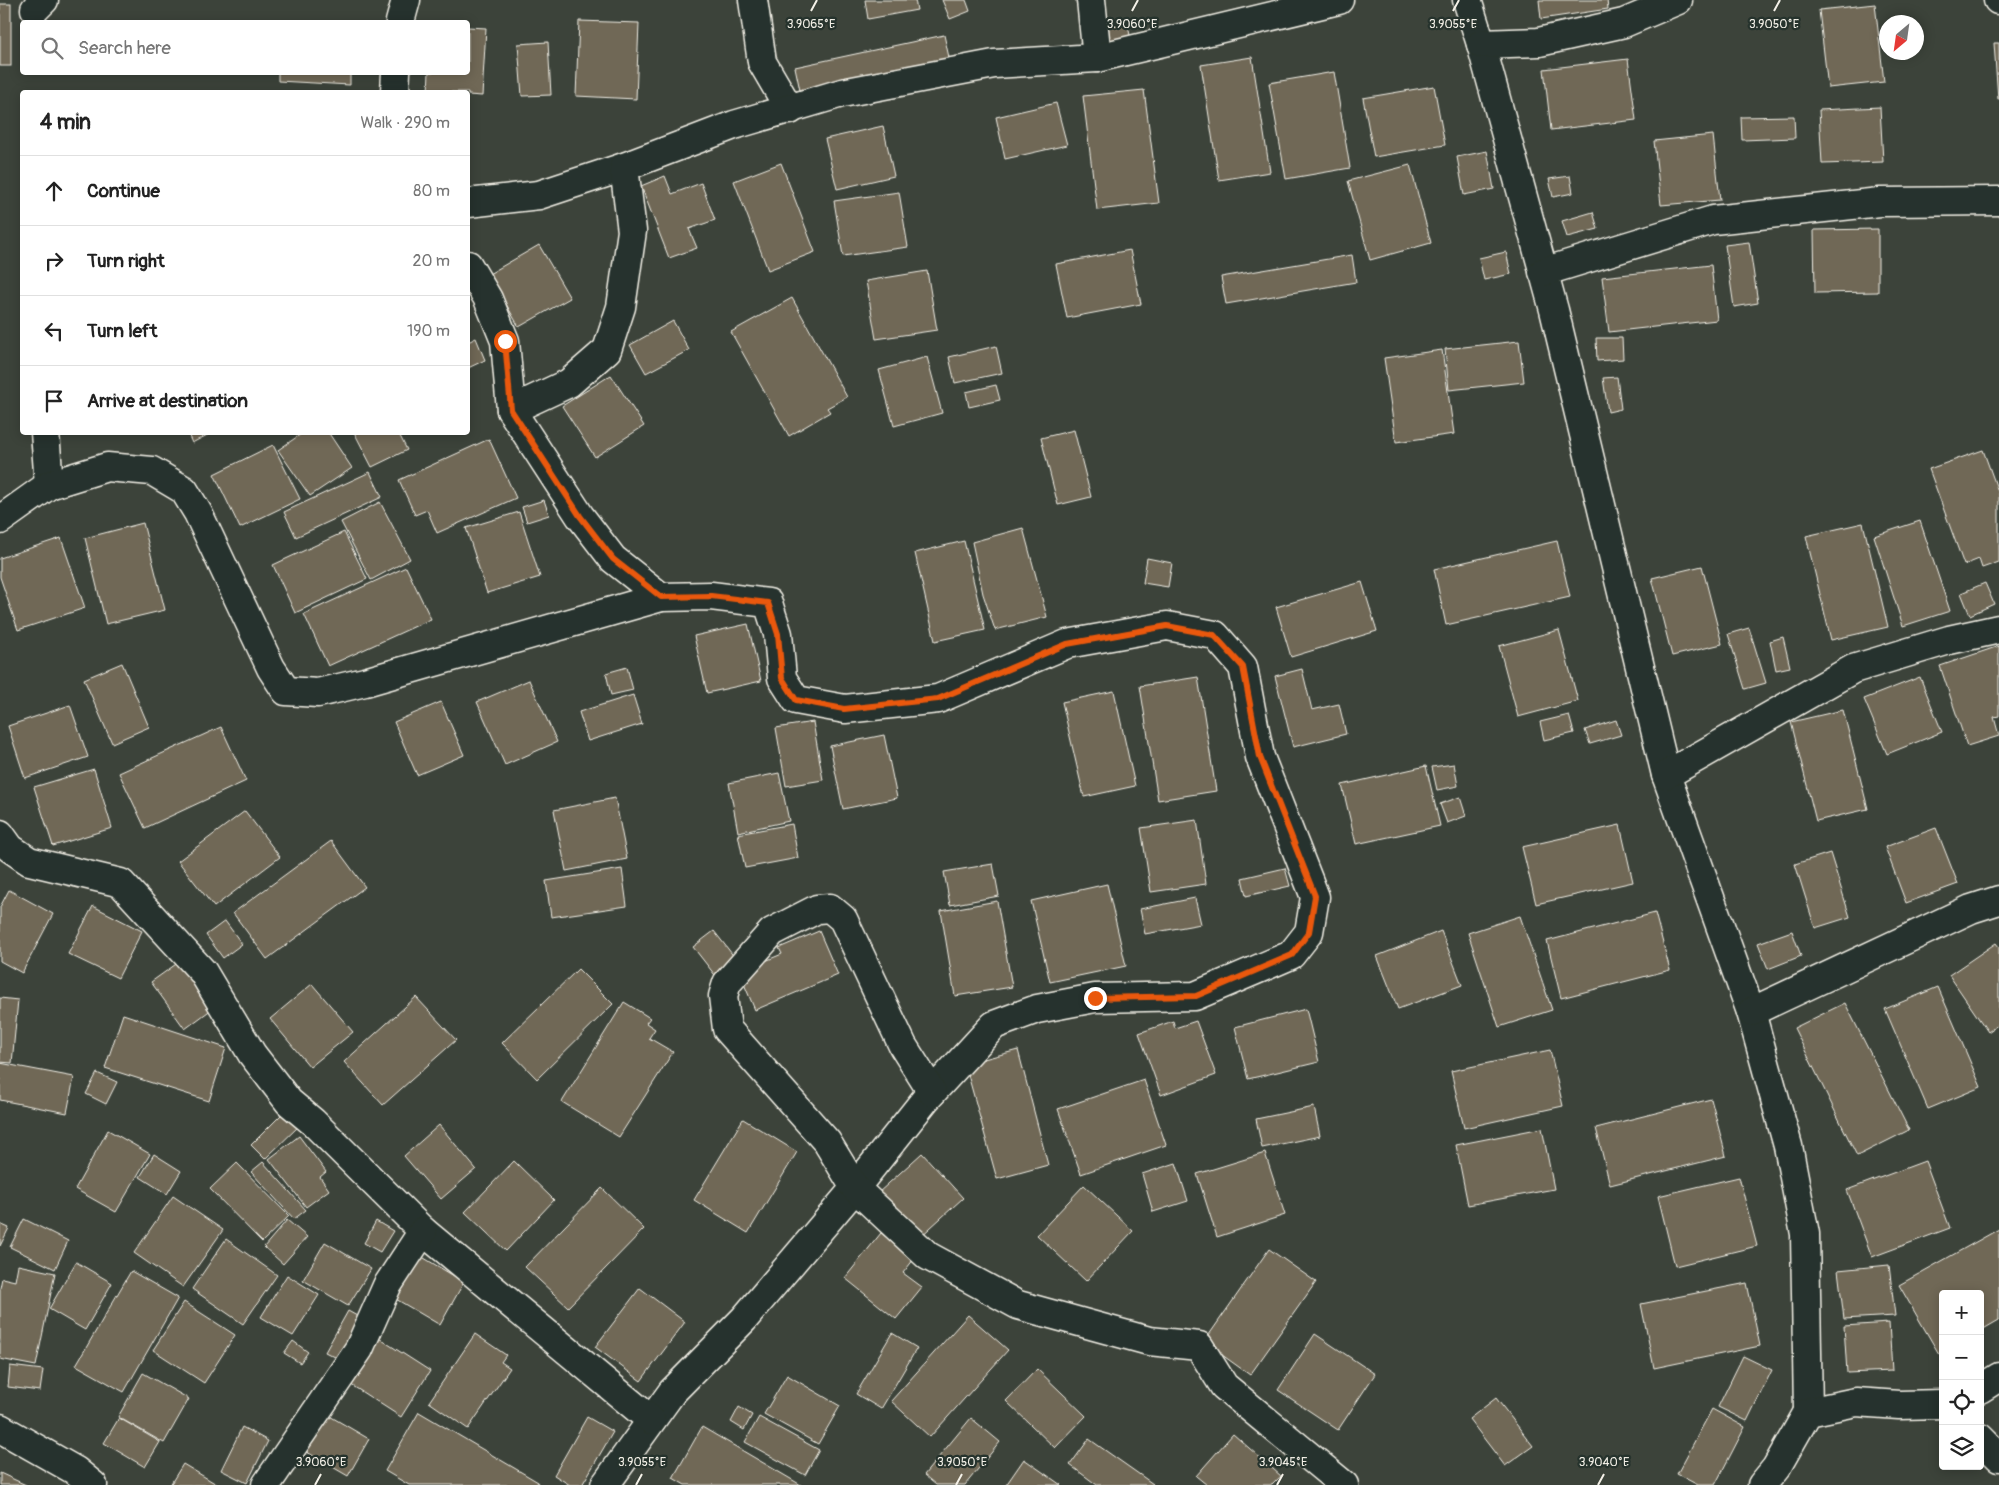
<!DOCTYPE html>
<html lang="en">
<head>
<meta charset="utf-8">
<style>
  :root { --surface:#fff; --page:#f2f2f2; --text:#222; --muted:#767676; --line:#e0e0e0 }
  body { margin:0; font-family:Pangolin,sans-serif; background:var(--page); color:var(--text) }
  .controls { position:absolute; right:15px; bottom:15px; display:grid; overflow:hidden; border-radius:5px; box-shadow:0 2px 12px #0003 }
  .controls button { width:45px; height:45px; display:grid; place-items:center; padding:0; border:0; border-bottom:1px solid var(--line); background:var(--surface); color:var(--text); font:25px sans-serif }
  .compass { position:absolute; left:1879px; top:15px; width:45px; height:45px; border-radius:50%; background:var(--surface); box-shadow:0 2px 12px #0003; rotate:209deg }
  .stop { position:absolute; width:15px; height:15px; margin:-11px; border:4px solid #ea580c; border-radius:50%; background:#fff }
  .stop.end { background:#ea580c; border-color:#fff; box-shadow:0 1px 5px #0008 }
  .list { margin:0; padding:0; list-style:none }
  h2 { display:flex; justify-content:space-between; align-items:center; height:65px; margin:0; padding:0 20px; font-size:21px }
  h2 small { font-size:16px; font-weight:400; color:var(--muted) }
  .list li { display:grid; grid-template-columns:32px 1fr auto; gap:15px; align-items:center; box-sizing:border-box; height:70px; padding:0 20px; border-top:1px solid var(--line) }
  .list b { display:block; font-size:19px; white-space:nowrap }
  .list em { font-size:16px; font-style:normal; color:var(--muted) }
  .icon { flex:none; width:28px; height:28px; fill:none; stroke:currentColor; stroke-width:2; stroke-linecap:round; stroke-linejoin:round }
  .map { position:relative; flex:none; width:1999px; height:1485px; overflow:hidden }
  .search { position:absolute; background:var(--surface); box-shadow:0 2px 12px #0003; left:20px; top:20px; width:450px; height:55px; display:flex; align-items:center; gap:12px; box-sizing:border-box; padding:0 18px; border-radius:5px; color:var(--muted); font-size:19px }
  .panel { position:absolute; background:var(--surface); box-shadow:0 2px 12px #0003; left:20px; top:90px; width:450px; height:345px; border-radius:5px }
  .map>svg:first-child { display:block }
</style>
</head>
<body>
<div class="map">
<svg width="1999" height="1485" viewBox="0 0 1999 1485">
  <rect width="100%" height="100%" fill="#3c433a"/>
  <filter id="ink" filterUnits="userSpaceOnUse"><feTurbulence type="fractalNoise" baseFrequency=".02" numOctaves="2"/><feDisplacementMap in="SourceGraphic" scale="10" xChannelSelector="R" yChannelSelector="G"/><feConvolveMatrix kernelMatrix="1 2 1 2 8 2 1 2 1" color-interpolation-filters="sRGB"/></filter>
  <g filter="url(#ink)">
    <g fill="#6f6857" stroke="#f4f1e8">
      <path d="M865 0H915L917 10 868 19Z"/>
      <path d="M942 0H966L970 11 950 19Z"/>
      <path d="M1539 0H1607L1608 9 1541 19Z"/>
      <rect x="0" y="4" width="11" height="62"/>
      <path d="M1875 4 1884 82 1828 88 1819 10Z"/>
      <path d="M579 21 639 23 636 99 576 96Z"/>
      <path d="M1127 21 1131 40 1109 45 1105 26Z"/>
      <path d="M468 27 486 28 482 96 468 95V92H428L429 72H468Z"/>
      <path d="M944 35 950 62 801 95 795 67Z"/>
      <path d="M548 42 551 95 522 96 518 44Z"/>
      <path d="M1994 43H1999V99H1998Z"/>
      <path d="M1252 57 1270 172 1219 180 1201 65Z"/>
      <path d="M1628 59 1636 120 1551 130 1544 69Z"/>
      <path d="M278 72H350V85L278 81Z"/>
      <path d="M1334 72 1350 168 1286 179 1269 83Z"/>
      <path d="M1434 86 1445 145 1374 157 1363 98Z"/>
      <path d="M1144 90 1159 203 1097 210 1083 96Z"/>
      <path d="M1056 103 1067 145 1005 159 996 117Z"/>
      <path d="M1880 107 1883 162 1822 164 1819 110Z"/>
      <path d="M1794 116 1795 138 1742 140 1741 117Z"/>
      <path d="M883 126 894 176 837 189 825 139Z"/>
      <path d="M1713 135 1720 200 1661 205 1654 141Z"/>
      <path d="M1487 151 1494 189 1464 195 1457 157Z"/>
      <path d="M781 163 815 252 768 270 734 181Z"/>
      <path d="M1410 165 1431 243 1370 260 1348 181Z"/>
      <path d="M665 176 672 194 701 183 715 220 689 229 697 248 669 258 641 186Z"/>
      <path d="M1570 176 1573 193 1553 197 1549 179Z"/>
      <path d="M899 192 908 247 843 256 834 201Z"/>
      <path d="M1593 212 1598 229 1567 237 1562 221Z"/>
      <path d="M1878 229V292L1815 293 1814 230Z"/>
      <path d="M1749 242 1758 303 1734 307 1725 245Z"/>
      <path d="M539 245 570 298 519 327 489 274Z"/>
      <path d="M1130 250 1141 304 1067 318 1056 264Z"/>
      <path d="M1506 252 1511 274 1484 280 1479 258Z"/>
      <path d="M1352 255 1356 282 1226 304 1221 277Z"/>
      <path d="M1711 265 1717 320 1609 332 1602 277Z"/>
      <path d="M927 271 937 330 876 339 866 281Z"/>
      <path d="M792 298 847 397 827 408 830 412 789 436 731 332Z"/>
      <path d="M673 321 689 350 646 373 630 345Z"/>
      <path d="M476 338 485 360 468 368V342Z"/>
      <path d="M1596 338H1622L1623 359 1597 361Z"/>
      <path d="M1519 341 1524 382 1449 390 1445 349Z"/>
      <path d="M996 346 1002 373 955 383 949 357Z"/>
      <path d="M1442 350 1454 434 1396 442 1384 358Z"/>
      <path d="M927 357 942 413 894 426 879 370Z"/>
      <path d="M611 375 644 426 595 457 562 406Z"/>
      <path d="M1617 377 1621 409 1608 412 1603 378Z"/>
      <path d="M996 385 1000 400 969 407 966 392Z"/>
      <path d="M1074 430 1091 497 1058 505 1041 438Z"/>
      <path d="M187 432H213L192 443Z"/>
      <path d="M304 432H328L352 468 310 496 278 450Z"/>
      <path d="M354 432H398L407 450 372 467Z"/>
      <path d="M489 439 516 498 437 533 427 510 415 515 399 480Z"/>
      <path d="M273 445 300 499 240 528 214 474Z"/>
      <path d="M1983 450 1999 494V562L1982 568 1979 559 1964 565 1929 469Z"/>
      <path d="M370 472 382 497 296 537 284 512Z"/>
      <path d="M544 500 549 515 527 522 522 507Z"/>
      <path d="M380 502 410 559 371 580 341 522Z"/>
      <path d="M519 512 540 577 487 593 466 528Z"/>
      <path d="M1920 521 1950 611 1903 626 1874 536Z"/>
      <path d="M143 523 165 610 106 624 85 538Z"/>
      <path d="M1863 523 1888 627 1831 640 1806 536Z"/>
      <path d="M1023 528 1047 617 995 630 983 594 972 542Z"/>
      <path d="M344 532 367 579 295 613 273 565Z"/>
      <path d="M61 538 85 608 18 630 0 577V558Z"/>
      <path d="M964 541 985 630 935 641 915 553Z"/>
      <path d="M1557 541 1570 597 1446 625 1434 569Z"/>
      <path d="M1147 558 1172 563 1168 587 1143 583Z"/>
      <path d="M1702 566 1722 644 1672 656 1652 578Z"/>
      <path d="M406 567 431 619 328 666 304 614Z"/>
      <path d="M1362 582 1377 631 1291 657 1276 607Z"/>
      <path d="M1985 583 1994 604 1970 615 1961 593Z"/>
      <path d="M748 624 761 681 707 693 694 636Z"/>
      <path d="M1749 628 1766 683 1745 689 1728 634Z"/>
      <path d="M1559 630 1578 701 1518 717 1499 646Z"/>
      <path d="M1783 637 1790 667 1776 670 1770 641Z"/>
      <path d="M1999 646V716L1994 717 1999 736 1967 746 1940 666Z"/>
      <path d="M122 663 149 727 112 743 84 679Z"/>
      <path d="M627 667 633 690 611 695 606 673Z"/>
      <path d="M1302 669 1312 710 1339 704 1346 734 1293 747 1275 676Z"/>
      <path d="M1198 677 1216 791 1158 800 1140 686Z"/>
      <path d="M1920 677 1942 732 1887 754 1864 699Z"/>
      <path d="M529 680 557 742 505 765 477 702Z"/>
      <path d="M1114 691 1135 786 1084 797 1062 702Z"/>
      <path d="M633 695 642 724 588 741 579 712Z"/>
      <path d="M441 702 464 755 417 775 394 722Z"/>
      <path d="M70 705 88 757 25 778 8 726Z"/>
      <path d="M1843 710 1868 809 1816 821 1791 722Z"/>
      <path d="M1569 715 1574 733 1544 740 1540 722Z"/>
      <path d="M1616 720 1621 735 1590 744 1585 730Z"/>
      <path d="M813 722 823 780 786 786 776 728Z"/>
      <path d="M221 727 246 781 145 828 119 773Z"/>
      <path d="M884 735 897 798 843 809 830 746Z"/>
      <path d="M1454 764 1458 786 1437 790 1432 767Z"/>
      <path d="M1426 766 1440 826 1356 844 1342 785Z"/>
      <path d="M94 769 112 828 53 846 34 787Z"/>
      <path d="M779 773 789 821 738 832 729 783Z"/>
      <path d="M1460 797 1466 816 1447 823 1440 804Z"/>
      <path d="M615 798 627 859 566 871 554 810Z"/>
      <path d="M245 811 280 857 214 907 178 861Z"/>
      <path d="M1197 820 1206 884 1151 892 1141 828Z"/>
      <path d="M792 824 798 858 745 868 738 834Z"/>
      <path d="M1620 825 1633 882 1536 904 1522 847Z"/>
      <path d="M1936 828 1958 884 1906 903 1885 847Z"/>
      <path d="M331 841 365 887 267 959 233 913Z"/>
      <path d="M1830 853 1850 917 1815 928 1795 864Z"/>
      <path d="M993 864 999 896 950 905 944 872Z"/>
      <path d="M1285 868 1290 886 1246 896 1242 878Z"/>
      <path d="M622 869 627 906 551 917 546 881Z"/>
      <path d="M1107 884 1126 966 1050 982 1031 901Z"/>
      <path d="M9 890 53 914 22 973 0 961V907Z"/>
      <path d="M1195 898 1201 924 1145 934 1140 909Z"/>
      <path d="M997 901 1012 987 955 996 941 911Z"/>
      <path d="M93 906 142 931 118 978 68 954Z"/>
      <path d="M1655 913 1670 970 1561 998 1547 941Z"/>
      <path d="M1520 916 1552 1010 1499 1027 1468 933Z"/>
      <path d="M225 921 242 944 223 958 206 935Z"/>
      <path d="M714 931 739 963 718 979 693 947Z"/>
      <path d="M819 931 838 975 755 1010 739 972 782 954 779 948Z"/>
      <path d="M1441 931 1462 985 1398 1009 1377 956Z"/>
      <path d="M1792 931 1801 956 1768 969 1758 943Z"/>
      <path d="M1996 943 1999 947V1024L1988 1032 1949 975Z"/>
      <path d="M179 962 212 1009 185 1029 151 982Z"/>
      <path d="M578 969 613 1004 537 1079 502 1043Z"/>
      <path d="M312 984 353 1032 310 1067 270 1019Z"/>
      <path d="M1938 987 1981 1087 1928 1109 1885 1009Z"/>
      <path d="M416 997 456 1040 383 1105 344 1062Z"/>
      <path d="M0 998 18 1000 12 1063 0 1062Z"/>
      <path d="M624 1002 650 1018 646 1023 655 1029 649 1038 673 1052 619 1137 562 1102Z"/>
      <path d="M1845 1003 1909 1130 1857 1156 1794 1028Z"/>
      <path d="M1306 1009 1319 1062 1248 1079 1235 1027Z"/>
      <path d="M123 1014 226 1048 209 1101 105 1068Z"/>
      <path d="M1173 1021 1175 1028 1196 1021 1216 1075 1161 1095 1139 1033Z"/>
      <path d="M1018 1050 1048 1165 997 1179 965 1064Z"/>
      <path d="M1550 1050 1563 1106 1464 1128 1451 1071Z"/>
      <path d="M0 1063 74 1077 67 1113 0 1100Z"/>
      <path d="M97 1073 117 1082 106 1104 86 1094Z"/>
      <path d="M1144 1080 1166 1145 1081 1174 1058 1109Z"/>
      <path d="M1711 1099 1726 1156 1610 1185 1596 1128Z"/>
      <path d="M1314 1107 1320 1136 1262 1148 1256 1119Z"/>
      <path d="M286 1110 301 1124 265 1159 251 1145Z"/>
      <path d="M743 1119 797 1152 748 1233 694 1200Z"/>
      <path d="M439 1125 476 1169 441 1199 404 1156Z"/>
      <path d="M1542 1128 1554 1189 1468 1205 1456 1145Z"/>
      <path d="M108 1130 150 1154 116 1212 75 1189Z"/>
      <path d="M299 1136 326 1172 320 1177 329 1190 306 1207 269 1159Z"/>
      <path d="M922 1153 963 1198 919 1238 878 1193Z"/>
      <path d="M1265 1153 1285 1215 1217 1237 1197 1174Z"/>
      <path d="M154 1154 181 1171 167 1194 140 1177Z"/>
      <path d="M514 1161 554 1200 506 1251 465 1212Z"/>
      <path d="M1925 1161 1950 1228 1872 1257 1847 1190Z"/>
      <path d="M263 1162 306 1210 294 1219 251 1172Z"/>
      <path d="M237 1163 289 1216 262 1242 210 1189Z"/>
      <path d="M1176 1163 1188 1201 1153 1212 1142 1174Z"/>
      <path d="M1739 1177 1757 1246 1675 1266 1658 1196Z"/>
      <path d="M1084 1185 1133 1231 1086 1281 1037 1235Z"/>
      <path d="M602 1188 644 1229 568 1307 525 1267Z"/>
      <path d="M173 1196 223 1230 183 1287 134 1253Z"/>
      <path d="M24 1219 68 1241 55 1269 10 1247Z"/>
      <path d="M287 1220 307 1237 283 1264 264 1247Z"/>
      <path d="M376 1221 393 1231 380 1252 364 1243Z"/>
      <path d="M0 1224 9 1228 0 1246Z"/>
      <path d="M1999 1229V1320L1980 1331V1294H1943V1352L1939 1354 1899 1285Z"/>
      <path d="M881 1233 914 1259 903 1273 922 1287 896 1319 845 1278Z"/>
      <path d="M226 1239 277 1275 243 1324 192 1289Z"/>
      <path d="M325 1242 371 1269 348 1306 303 1280Z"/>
      <path d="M1269 1249 1316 1282 1250 1375 1204 1342Z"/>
      <path d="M414 1252 464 1282 440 1325 389 1295Z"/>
      <path d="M76 1262 112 1283 85 1330 49 1309Z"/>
      <path d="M18 1265 55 1273 36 1366 0 1359V1288L2 1278 15 1281Z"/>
      <path d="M1889 1265 1895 1316 1844 1319 1838 1270Z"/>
      <path d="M131 1271 178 1298 124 1392 76 1365Z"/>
      <path d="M287 1275 319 1295 293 1336 261 1317Z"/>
      <path d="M1747 1283 1760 1346 1654 1368 1641 1304Z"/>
      <path d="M640 1288 685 1322 641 1381 595 1347Z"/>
      <path d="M184 1302 235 1335 204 1383 153 1350Z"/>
      <path d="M348 1311 366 1321 343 1361 325 1352Z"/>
      <path d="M968 1315 1008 1350 930 1437 891 1401Z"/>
      <path d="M1889 1323 1892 1371 1847 1373 1844 1326Z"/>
      <path d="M892 1333 917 1348 881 1409 856 1394Z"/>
      <path d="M475 1334 506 1355 501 1362 510 1368 468 1429 429 1402Z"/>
      <path d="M1315 1334 1375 1374 1338 1430 1278 1390Z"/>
      <path d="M374 1335 430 1371 401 1417 345 1381Z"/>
      <path d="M293 1341 308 1352 300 1363 284 1353Z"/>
      <path d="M1743 1356 1772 1370 1747 1421 1718 1407Z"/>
      <path d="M10 1366 43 1370 40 1391 8 1387Z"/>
      <path d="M1037 1369 1086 1416 1055 1448 1006 1401Z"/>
      <path d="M143 1373 189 1399 164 1443 118 1417Z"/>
      <path d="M787 1375 840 1406 818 1444 764 1414Z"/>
      <path d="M1496 1398 1533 1446 1505 1466 1469 1419Z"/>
      <path d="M739 1407 752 1415 744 1430 731 1422Z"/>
      <path d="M1712 1409 1745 1427 1715 1485H1698L1677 1474Z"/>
      <path d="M321 1411 369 1439 348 1476 300 1448Z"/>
      <path d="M419 1412 538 1482 536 1485H409L385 1471Z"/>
      <path d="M587 1417 613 1432 582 1485H570L554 1475Z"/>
      <path d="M759 1417 819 1450 805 1475 745 1442Z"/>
      <path d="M119 1418 160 1442 145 1467 104 1443Z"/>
      <path d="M971 1418 1000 1442 965 1485H936L924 1475Z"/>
      <path d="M242 1427 268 1441 247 1483 221 1470Z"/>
      <path d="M702 1427 801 1485H685L673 1478Z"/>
      <path d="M1233 1434 1281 1476 1272 1485H1207L1196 1476Z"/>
      <path d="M1089 1439 1153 1484 1152 1485H1097L1070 1465Z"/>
      <path d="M1024 1459 1061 1485H1006Z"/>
      <path d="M183 1464 218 1485H170Z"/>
      <path d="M0 1473 26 1485H0Z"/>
    </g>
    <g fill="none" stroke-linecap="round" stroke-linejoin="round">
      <defs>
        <g id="street">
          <path d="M753 0 762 62 790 110"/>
          <path d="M1091 0 1097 58"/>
          <path d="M1467 0 1481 44 1554 310 1666 775 1751 1012 1788 1146 1805 1234 1808 1412"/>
          <path d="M1998 0H1999"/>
          <path d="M35 9 44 0"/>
          <path d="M400 22 406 0"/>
          <path d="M1481 44 1539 42 1624 23 1678 0"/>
          <path d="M395 92 396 72"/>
          <path d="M468 203 539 195 624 167"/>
          <path d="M468 265 488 299 505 341 511 410 580 516 613 559 661 597"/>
          <path d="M1543 272 1713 220 1880 202 1999 201"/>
          <path d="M511 410 569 383 607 350 621 307 632 231 624 167 734 125 842 93 994 64 1097 58 1339 0"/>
          <path d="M45 432 49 485"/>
          <path d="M0 520 49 485 107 467 152 471 184 490 198 513 271 668 286 691 318 693 365 682 661 597 711 596 768 603 778 634 782 678 796 700 845 709 938 699 1067 644 1167 626 1215 635 1243 667 1260 757 1315 897 1309 932 1291 955 1195 996 1095 998 1037 1009 994 1025 925 1100 855 1188 744 1319 672 1392 605 1485"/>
          <path d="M1666 775 1853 669 1949 640 1999 629"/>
          <path d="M0 834 10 848 29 861 121 883 203 972 252 1054 289 1102 313 1122 423 1231 651 1420"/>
          <path d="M1751 1012 1971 909 1999 900"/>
          <path d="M932 1092 903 1046 843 919 830 908 817 909 772 932 727 983 723 996 727 1029 827 1142 855 1188 928 1256 1018 1305 1149 1341 1199 1346 1224 1386 1344 1485"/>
          <path d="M0 1428 76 1471 93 1485"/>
          <path d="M1980 1438 1999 1457"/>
          <path d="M266 1485 359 1349 387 1286 423 1231"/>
        </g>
        <g id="secondary">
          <path d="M1980 1389 1999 1377"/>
          <path d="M1762 1485 1776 1468 1808 1412 1856 1402 1899 1405 1943 1404"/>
        </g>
      </defs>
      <use href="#street" stroke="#f4f1e8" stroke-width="31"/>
      <use href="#secondary" stroke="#f4f1e8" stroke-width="31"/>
      <use href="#street" stroke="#26332d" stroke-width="28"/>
      <use href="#secondary" stroke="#26332d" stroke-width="28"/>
    </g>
  </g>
  <g fill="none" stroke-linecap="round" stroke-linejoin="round" filter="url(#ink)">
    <path stroke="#ea580c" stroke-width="6" d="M505 341 511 410 580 516 613 559 661 597 711 596 768 603 778 634 782 678 796 700 844 709 938 699 1067 644 1167 626 1214 635 1243 667 1260 757 1315 896 1309 932 1292 955 1196 996 1095 998"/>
  </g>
  <path fill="none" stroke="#f4f1e8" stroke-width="2" d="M811 11 817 0M1132 11 1138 0M1453 11 1459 0M1774 11 1780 0M315 1485 321 1474M636 1485 642 1474M956 1485 962 1474M1277 1485 1283 1474M1598 1485 1604 1474"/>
  <g font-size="12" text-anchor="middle" fill="#f4f1e8" stroke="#26332d" stroke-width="4.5" stroke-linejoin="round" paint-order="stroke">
    <text x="811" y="28">3.9065°E</text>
    <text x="1132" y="28">3.9060°E</text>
    <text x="1453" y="28">3.9055°E</text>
    <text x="1774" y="28">3.9050°E</text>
    <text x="321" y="1466">3.9060°E</text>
    <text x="642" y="1466">3.9055°E</text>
    <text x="962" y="1466">3.9050°E</text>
    <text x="1283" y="1466">3.9045°E</text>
    <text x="1604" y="1466">3.9040°E</text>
  </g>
</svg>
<div class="controls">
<button>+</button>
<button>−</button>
<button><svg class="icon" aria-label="locate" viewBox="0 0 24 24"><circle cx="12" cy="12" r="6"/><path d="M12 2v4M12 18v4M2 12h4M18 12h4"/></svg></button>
<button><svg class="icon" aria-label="layers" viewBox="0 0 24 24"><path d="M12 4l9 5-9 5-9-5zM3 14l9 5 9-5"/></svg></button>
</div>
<svg class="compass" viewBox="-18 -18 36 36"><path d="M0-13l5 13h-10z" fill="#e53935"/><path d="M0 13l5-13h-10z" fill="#767676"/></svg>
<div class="stop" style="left:505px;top:341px"></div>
<div class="stop end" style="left:1095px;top:998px"></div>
<div class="search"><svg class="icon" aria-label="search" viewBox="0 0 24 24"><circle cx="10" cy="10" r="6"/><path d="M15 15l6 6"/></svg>Search here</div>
<section class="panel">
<h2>4 min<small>Walk · 290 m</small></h2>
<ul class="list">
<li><svg class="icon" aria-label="ahead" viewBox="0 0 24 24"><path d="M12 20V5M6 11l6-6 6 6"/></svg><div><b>Continue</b></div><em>80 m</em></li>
<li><svg class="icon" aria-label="right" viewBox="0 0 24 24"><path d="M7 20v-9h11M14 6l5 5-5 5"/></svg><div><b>Turn right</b></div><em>20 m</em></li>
<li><svg class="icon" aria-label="left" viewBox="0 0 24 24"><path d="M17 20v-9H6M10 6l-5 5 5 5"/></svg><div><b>Turn left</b></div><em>190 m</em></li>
<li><svg class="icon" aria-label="arrive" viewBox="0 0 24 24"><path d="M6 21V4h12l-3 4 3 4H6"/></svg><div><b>Arrive at destination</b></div></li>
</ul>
</section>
</div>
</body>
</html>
